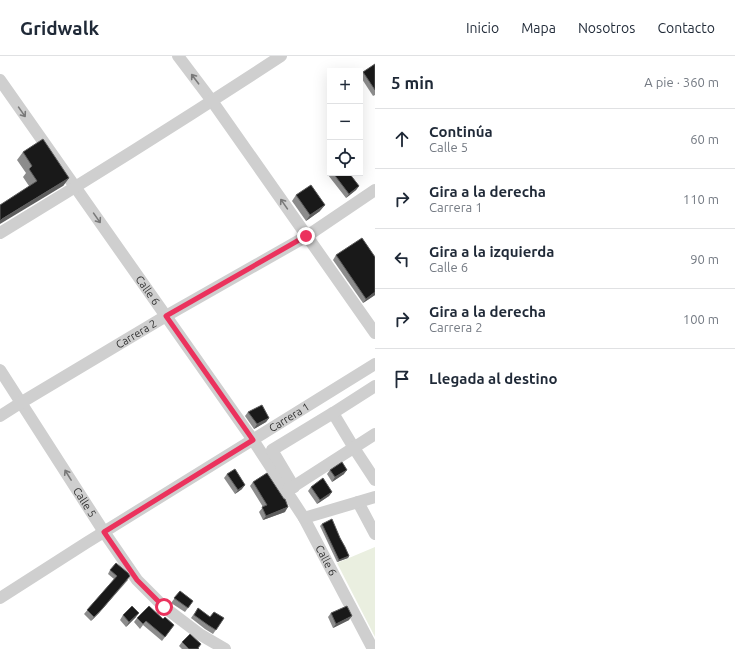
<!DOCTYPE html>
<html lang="es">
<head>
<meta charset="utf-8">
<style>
  :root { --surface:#fff; --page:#f2f2f3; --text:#1f2937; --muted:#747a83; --line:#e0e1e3 }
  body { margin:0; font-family:Ubuntu,sans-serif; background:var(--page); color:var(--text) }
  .controls { position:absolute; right:12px; top:12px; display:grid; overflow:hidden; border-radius:0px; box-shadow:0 4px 16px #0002 }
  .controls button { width:36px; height:36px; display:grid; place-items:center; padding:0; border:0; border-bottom:1px solid var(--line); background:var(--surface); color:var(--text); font:20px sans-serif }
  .stop { position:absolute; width:12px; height:12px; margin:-9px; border:3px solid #eb325d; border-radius:50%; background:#fff }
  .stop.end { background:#eb325d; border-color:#fff; box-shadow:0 1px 4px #0008 }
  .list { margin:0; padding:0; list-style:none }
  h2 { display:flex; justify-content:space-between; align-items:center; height:52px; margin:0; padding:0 16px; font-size:17px }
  h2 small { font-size:13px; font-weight:400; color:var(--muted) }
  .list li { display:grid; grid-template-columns:26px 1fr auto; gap:12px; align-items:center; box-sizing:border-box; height:60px; padding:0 16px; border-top:1px solid var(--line) }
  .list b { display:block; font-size:15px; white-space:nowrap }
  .list p { margin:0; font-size:13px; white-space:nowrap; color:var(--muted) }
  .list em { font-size:13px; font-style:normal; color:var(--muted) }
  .icon { flex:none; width:22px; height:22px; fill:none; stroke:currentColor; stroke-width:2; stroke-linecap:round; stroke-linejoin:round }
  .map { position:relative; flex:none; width:375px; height:593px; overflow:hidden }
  header { display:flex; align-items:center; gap:24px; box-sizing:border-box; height:56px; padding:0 20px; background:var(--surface); border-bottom:1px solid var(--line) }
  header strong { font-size:19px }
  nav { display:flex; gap:22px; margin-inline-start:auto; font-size:14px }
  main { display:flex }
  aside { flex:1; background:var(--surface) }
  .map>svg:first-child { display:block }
</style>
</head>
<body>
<header>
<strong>Gridwalk</strong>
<nav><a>Inicio</a><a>Mapa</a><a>Nosotros</a><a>Contacto</a></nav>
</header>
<main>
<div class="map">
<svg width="375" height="593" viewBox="0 0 375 593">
  <rect width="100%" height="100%" fill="#fff"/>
  <path fill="#eaefe0" d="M375 491V581L337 507Z"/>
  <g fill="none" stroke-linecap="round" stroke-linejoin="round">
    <g stroke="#cfcfcf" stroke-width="12">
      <path d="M178 0 212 45 375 277"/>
      <path id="s1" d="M0 24 253 384 304 462 373 593"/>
      <path d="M0 177C94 120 188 61 281 0"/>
      <path id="s2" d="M0 314 104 476 137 524 164 551 201 579 225 593"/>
      <path d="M333 357 354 392 375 424"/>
      <path id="s3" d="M0 360 22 346 166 260 307 180 375 134"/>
      <path d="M294 431 272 394 333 357 375 330"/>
      <path d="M288 434 375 378"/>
      <path d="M358 446 375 478"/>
      <path d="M304 462 375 441"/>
      <path id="s4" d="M0 542 86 487 375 308"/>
    </g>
  </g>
  <g fill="#8c8c8c">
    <path d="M375 8V39L373 40 360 20 363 16Z"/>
    <path d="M23 96 69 122 63 130H29L23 121 26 117 17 104Z"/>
    <path d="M330 116V117H349L359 130 356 134 346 142 328 119Z"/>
    <path d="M296 139 320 155 306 165 292 145Z"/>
    <path d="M336 199 375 201V239L363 247 333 204Z"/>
    <path d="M248 356 269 362 266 366 254 373 245 360Z"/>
    <path d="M330 414 344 418 332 426 327 418Z"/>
    <path d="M227 418 242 433 235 438 224 422Z"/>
    <path d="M253 426 285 456 263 464 259 456 263 451 250 430Z"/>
    <path d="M311 431 332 436 329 440 317 448 308 435Z"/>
    <path d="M322 468 340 482 349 500 348 502 337 506 320 470Z"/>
    <path d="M110 514 128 524 99 557 91 565 84 558 114 523 108 518Z"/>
    <path d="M180 535 193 545 185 556 171 547Z"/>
    <path d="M198 552 210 561 224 562 213 578 205 573 191 562Z"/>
    <path d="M331 557 349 564 333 572 328 561Z"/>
    <path d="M123 559 136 561 126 571 120 564Z"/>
    <path d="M137 562 163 563 174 569 162 585 143 569 140 573 134 566Z"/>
    <path d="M182 586 198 593H199H182L179 590Z"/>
  </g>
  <g fill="#5e5e5e">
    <path d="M69 122 63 130 0 168V165L2 163Z"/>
    <path d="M359 130 356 134 346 142 349 138Z"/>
    <path d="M325 149 320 155 306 165 310 159Z"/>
    <path d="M375 236V239L363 247 366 243Z"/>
    <path d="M269 362 266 366 254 373 257 368Z"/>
    <path d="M347 414 344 418 332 426 335 421Z"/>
    <path d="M245 429 242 433 235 438 238 434Z"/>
    <path d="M332 436 329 440 317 448 320 444Z"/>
    <path d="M288 451 285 456 263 464 266 460Z"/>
    <path d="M349 500 348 502 337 506 339 504Z"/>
    <path d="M130 520 99 557 91 565 94 561Z"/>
    <path d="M139 557 136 561 126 571 129 566Z"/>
    <path d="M352 560 349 564 333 572 336 568Z"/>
  </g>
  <g fill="#191919" stroke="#5e5e5e">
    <path d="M375 8V34L363 16Z"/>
    <path d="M43 83 69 122 2 163 0 165V149L37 125 29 113 32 110 23 96Z"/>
    <path d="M333 117H349L359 130 349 138Z"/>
    <path d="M311 129 325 149 310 159 296 139Z"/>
    <path d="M362 182 375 201V236L366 243 336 199Z"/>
    <path d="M262 349 269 362 257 368 248 356Z"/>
    <path d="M342 406 347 414 335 421 330 414Z"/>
    <path d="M235 413 245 429 238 434 227 418Z"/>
    <path d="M267 417 284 443H285L288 451 266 460 262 451 267 449 253 426Z"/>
    <path d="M323 422 332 436 320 444 311 431Z"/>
    <path d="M332 463 340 482 345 491 349 500 339 504 322 468Z"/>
    <path d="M116 507 128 517 130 520 102 553 94 561 87 554 117 520 110 514Z"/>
    <path d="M180 535 193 545 188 552 174 542Z"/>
    <path d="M132 550 139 557 129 566 123 559Z"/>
    <path d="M149 550 163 563 165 561 174 569 165 581 146 565 143 568 137 562Z"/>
    <path d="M347 550 352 560 336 568 331 557Z"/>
    <path d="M198 552 210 561 214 556 224 562 216 574 208 569 194 559Z"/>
    <path d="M190 578 201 588 198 592 199 593H189L182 586Z"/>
  </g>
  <defs><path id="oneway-shaft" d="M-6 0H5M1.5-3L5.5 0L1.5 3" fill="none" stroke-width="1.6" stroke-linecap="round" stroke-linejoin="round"/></defs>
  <g stroke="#797979">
    <use href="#oneway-shaft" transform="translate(195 23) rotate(-127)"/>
    <use href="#oneway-shaft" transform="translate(22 56) rotate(55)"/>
    <use href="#oneway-shaft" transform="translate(284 148) rotate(-125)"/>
    <use href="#oneway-shaft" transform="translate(97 162) rotate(55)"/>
    <use href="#oneway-shaft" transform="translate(68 419) rotate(-122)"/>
  </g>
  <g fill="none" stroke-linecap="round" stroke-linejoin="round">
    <path stroke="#eb325d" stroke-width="5" d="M164 551 137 524 104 476 253 384 166 260 306 180"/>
  </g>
  <g text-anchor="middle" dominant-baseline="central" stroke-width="4" stroke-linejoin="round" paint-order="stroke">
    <g font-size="11" fill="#323232" stroke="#fff">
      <text stroke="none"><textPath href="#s1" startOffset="257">Calle 6</textPath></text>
      <text stroke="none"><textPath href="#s3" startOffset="159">Carrera 2</textPath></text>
      <text stroke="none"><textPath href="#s4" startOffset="341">Carrera 1</textPath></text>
      <text stroke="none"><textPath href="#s2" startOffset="157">Calle 5</textPath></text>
      <text stroke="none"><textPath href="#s1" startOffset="581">Calle 6</textPath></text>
    </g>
  </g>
</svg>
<div class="controls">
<button>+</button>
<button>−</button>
<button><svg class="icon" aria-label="locate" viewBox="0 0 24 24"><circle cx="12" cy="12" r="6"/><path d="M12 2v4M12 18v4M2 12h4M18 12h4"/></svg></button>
</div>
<div class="stop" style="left:164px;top:551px"></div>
<div class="stop end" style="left:306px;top:180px"></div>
</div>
<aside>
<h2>5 min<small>A pie · 360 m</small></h2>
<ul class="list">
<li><svg class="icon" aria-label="ahead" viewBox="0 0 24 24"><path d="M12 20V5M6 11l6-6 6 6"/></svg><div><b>Continúa</b><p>Calle 5</p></div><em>60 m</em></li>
<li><svg class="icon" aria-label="right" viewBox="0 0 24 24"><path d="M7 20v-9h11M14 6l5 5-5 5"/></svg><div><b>Gira a la derecha</b><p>Carrera 1</p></div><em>110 m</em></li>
<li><svg class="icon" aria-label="left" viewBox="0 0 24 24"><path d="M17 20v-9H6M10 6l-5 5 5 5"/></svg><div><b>Gira a la izquierda</b><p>Calle 6</p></div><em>90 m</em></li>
<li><svg class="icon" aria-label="right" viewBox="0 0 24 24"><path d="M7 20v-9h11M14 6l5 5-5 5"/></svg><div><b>Gira a la derecha</b><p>Carrera 2</p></div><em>100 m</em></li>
<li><svg class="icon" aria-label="arrive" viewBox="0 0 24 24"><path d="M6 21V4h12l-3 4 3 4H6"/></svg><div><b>Llegada al destino</b></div></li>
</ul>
</aside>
</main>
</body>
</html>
